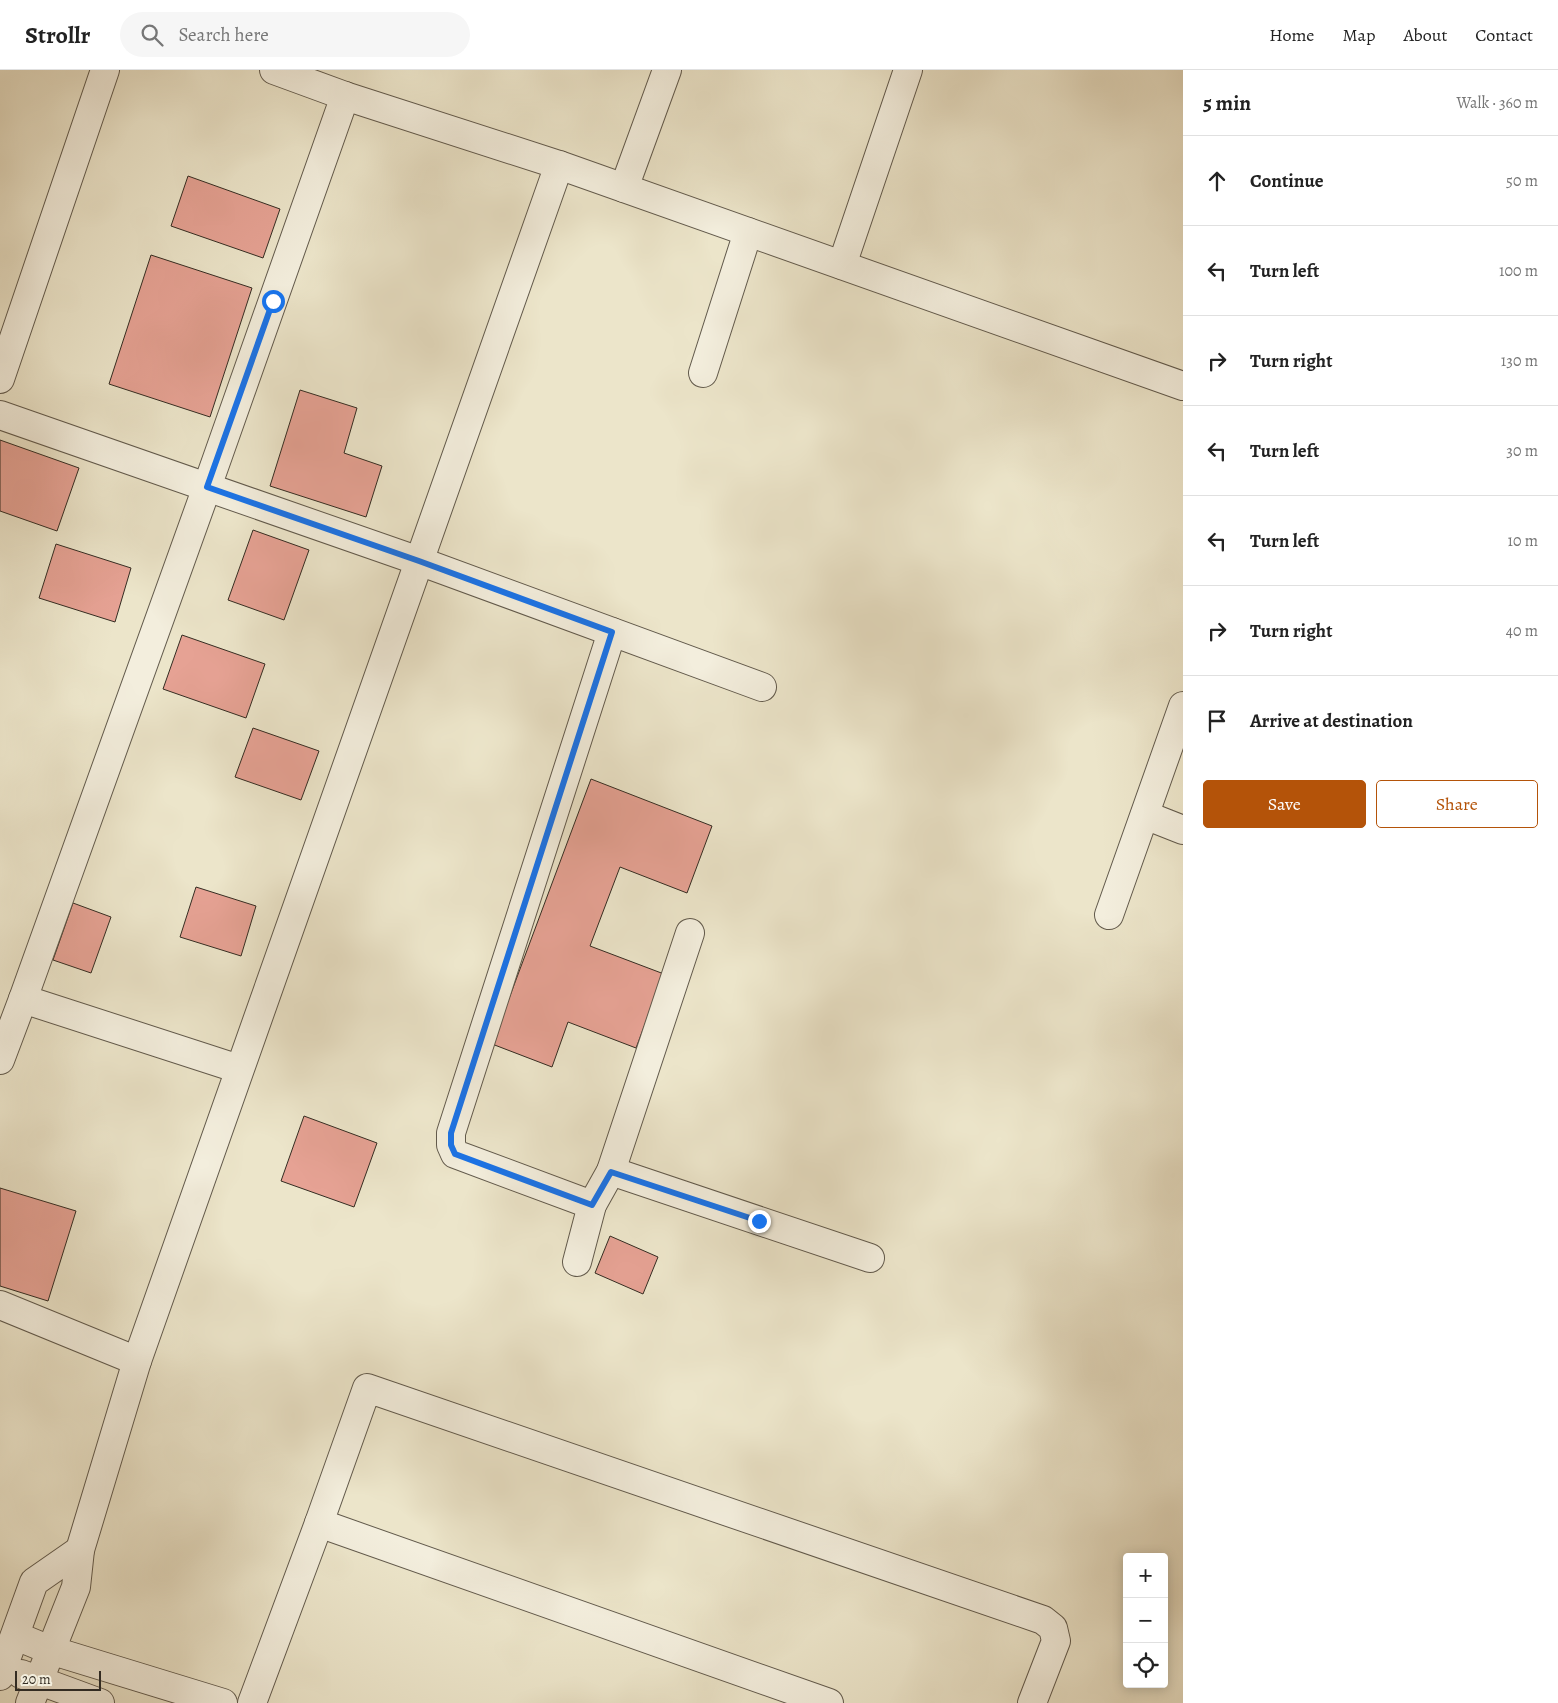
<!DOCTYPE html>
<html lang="en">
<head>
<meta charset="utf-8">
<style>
  :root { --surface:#fff; --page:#f6f6f6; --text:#222; --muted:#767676; --line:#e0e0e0; --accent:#b45309 }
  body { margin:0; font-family:Alegreya,serif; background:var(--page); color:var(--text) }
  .controls { position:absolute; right:15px; bottom:15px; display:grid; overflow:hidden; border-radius:5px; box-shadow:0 2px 12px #0003 }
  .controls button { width:45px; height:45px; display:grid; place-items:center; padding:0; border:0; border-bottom:1px solid var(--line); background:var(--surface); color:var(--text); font:25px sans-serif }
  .scale { position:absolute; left:15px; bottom:12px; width:86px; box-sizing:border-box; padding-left:5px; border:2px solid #342c22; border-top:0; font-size:14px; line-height:18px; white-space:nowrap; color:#342c22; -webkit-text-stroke:4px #f3eedd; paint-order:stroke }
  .stop { position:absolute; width:15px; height:15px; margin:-11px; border:4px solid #1a73e8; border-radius:50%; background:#fff }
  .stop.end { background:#1a73e8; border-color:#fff; box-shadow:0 1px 5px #0008 }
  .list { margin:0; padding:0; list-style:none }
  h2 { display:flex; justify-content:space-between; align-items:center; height:65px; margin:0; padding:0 20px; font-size:21px }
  h2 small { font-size:16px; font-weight:400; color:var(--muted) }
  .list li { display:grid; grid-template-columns:32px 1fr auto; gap:15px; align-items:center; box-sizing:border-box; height:90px; padding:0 20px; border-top:1px solid var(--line) }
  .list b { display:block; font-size:19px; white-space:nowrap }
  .list em { font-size:16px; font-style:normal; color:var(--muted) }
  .actions { display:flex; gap:10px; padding:15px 20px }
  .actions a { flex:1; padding:11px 0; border:1px solid var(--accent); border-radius:5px; text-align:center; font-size:18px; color:var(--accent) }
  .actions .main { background:var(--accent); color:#fff }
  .icon { flex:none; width:28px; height:28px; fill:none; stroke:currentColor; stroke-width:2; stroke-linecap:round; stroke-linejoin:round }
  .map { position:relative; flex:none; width:1183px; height:1633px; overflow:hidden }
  header { display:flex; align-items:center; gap:30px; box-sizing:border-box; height:70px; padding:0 25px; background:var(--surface); border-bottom:1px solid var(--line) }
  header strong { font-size:24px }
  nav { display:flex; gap:28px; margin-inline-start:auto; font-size:18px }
  .search { width:350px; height:45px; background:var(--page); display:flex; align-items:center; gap:12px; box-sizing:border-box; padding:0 18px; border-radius:28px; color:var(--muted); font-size:19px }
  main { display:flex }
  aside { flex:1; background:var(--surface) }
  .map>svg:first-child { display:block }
</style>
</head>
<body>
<header>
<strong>Strollr</strong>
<div class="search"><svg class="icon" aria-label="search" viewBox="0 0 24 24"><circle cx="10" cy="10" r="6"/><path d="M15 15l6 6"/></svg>Search here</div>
<nav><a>Home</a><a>Map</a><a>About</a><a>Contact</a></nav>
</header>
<main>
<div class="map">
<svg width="1183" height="1633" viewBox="0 0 1183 1633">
  <rect width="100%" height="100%" fill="#ece5ca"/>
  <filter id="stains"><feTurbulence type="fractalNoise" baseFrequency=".004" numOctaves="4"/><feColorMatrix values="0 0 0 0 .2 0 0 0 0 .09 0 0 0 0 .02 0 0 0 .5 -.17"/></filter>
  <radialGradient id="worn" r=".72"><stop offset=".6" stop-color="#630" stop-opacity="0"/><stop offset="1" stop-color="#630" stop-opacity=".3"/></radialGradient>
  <g fill="#e6a294" stroke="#342c22">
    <path d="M188 106 280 139 263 188 171 156Z"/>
    <path d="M151 185 252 218 210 347 109 314Z"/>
    <path d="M300 320 357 338 344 383 382 396 366 447 270 416Z"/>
    <path d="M0 370 79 398 57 461 0 441Z"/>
    <path d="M253 460 309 480 284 550 228 530Z"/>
    <path d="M56 474 131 498 115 552 39 528Z"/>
    <path d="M182 565 265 594 246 648 163 619Z"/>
    <path d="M253 658 319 681 301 730 235 707Z"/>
    <path d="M591 709 712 756 687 823 620 797 590 876 664 904 636 978 568 952 552 997 492 974Z"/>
    <path d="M196 817 256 836 241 886 180 867Z"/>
    <path d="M73 833 111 847 91 903 53 890Z"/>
    <path d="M304 1046 377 1073 354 1137 281 1111Z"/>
    <path d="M0 1118 76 1141 48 1231 0 1216Z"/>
    <path d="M610 1166 658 1187 643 1224 595 1203Z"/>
  </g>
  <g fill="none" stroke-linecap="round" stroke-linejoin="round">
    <defs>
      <g id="minor">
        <path d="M274 0 345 26 559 95 1183 316"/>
        <path d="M624 118 667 0"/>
        <path d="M842 195 908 0"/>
        <path d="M703 303 748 162"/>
        <path d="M0 309 105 0"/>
        <path d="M0 345 419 491 762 617"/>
        <path d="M1145 745 1183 760"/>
        <path d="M1109 845 1183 636"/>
        <path d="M23 929 207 417 345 26"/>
        <path d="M0 990 23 929 239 999"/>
        <path d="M611 1101 870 1188"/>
        <path d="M592 1135 455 1084 451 1075V1063L612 562"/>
        <path d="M577 1192 592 1135 611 1101 690 863"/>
        <path d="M0 1235 137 1291"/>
        <path d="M319 1453 829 1633"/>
        <path d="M16 1566 50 1580 223 1633"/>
        <path d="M21 1604 100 1633"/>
        <path d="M0 1606 34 1512 80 1480"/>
        <path d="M30 1633 76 1517 80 1480 137 1291 559 95"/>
        <path d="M252 1633 319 1453 367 1318 1043 1550 1053 1558 1056 1571 1032 1633"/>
      </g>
    </defs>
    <use href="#minor" stroke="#625a4c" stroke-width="30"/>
    <use href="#minor" stroke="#f3eedd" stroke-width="28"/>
  </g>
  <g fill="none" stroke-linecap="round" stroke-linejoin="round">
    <path stroke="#1a73e8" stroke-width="6" d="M273 231 207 417 419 491 612 562 451 1063V1075L455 1084 592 1135 611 1102 759 1151"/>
  </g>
  <rect width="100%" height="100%" filter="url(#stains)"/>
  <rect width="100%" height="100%" fill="url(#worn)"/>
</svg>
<div class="controls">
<button>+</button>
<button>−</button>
<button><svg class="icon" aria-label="locate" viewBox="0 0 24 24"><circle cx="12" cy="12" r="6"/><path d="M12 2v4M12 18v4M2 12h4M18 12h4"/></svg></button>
</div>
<div class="scale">20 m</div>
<div class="stop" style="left:273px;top:231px"></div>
<div class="stop end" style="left:759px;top:1151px"></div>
</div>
<aside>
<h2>5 min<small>Walk · 360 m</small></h2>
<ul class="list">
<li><svg class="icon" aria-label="ahead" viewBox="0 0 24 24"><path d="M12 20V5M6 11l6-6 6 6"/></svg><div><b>Continue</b></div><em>50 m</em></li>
<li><svg class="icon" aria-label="left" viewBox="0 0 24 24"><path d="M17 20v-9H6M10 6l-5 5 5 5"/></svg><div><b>Turn left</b></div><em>100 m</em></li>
<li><svg class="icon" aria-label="right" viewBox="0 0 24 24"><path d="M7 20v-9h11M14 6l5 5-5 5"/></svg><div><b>Turn right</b></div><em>130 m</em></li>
<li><svg class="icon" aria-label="left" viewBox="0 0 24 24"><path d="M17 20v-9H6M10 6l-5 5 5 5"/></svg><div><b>Turn left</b></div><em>30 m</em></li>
<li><svg class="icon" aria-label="left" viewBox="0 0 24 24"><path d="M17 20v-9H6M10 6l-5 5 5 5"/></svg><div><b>Turn left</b></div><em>10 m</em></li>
<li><svg class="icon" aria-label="right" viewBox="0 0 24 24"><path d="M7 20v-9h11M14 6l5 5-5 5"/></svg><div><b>Turn right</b></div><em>40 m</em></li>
<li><svg class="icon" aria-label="arrive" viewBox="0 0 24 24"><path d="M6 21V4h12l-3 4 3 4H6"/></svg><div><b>Arrive at destination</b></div></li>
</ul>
<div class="actions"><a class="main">Save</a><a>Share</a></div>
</aside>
</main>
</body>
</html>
